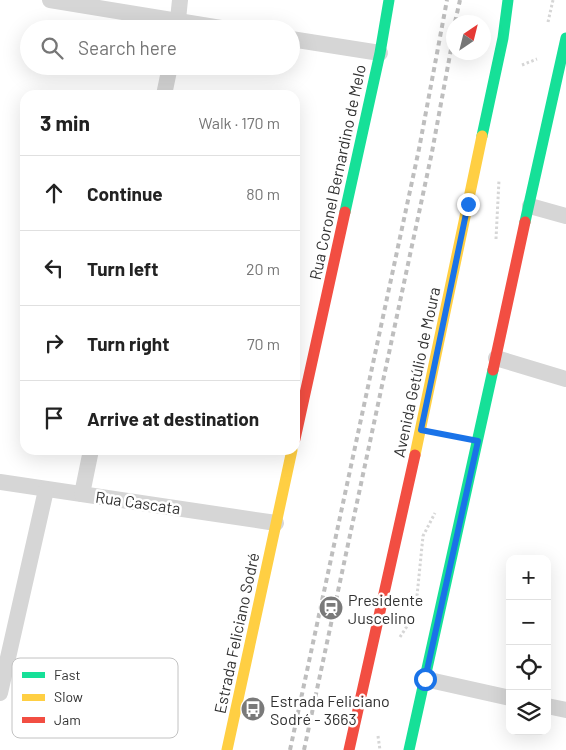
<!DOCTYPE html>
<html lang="en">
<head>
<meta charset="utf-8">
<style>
  :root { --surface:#fff; --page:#f6f6f6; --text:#222; --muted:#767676; --line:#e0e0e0 }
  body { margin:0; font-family:Barlow,sans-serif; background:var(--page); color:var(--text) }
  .controls { position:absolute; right:15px; bottom:15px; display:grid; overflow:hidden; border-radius:10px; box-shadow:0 5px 20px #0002 }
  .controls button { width:45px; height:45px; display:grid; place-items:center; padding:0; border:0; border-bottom:1px solid var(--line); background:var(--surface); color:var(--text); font:25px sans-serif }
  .compass { position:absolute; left:446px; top:15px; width:45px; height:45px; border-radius:50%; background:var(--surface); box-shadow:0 5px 20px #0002; rotate:35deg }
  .stop { position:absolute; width:15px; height:15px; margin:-11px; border:4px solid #1a73e8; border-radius:50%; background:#fff }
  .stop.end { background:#1a73e8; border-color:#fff; box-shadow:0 1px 5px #0008 }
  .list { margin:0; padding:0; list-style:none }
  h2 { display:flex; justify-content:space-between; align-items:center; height:65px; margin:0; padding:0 20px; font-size:21px }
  h2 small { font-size:16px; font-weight:400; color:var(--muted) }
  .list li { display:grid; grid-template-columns:32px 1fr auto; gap:15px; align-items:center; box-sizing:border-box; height:75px; padding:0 20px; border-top:1px solid var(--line) }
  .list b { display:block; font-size:19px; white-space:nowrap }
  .list em { font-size:16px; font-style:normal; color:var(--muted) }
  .icon { flex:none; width:28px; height:28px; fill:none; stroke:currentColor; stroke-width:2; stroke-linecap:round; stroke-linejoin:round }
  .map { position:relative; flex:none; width:566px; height:750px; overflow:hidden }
  .search { position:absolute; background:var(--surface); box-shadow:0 5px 20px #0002; left:20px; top:20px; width:280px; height:55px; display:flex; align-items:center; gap:12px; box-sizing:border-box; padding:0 18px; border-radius:28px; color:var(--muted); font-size:19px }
  .panel { position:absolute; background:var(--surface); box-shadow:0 5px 20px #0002; left:20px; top:90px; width:280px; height:365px; border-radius:15px }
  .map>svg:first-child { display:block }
</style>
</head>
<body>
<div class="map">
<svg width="566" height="750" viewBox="0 0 566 750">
  <rect width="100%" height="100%" fill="#fff"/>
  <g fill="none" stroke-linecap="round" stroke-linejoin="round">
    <g stroke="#d6d6d6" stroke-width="3" stroke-dasharray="2.5 2.5" stroke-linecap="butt">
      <path d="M548 22 553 0"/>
      <path d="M522 65 537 59"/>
      <path d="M496 239 499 180"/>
      <path d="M417 596 423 536 435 513"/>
      <path d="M400 637 413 617"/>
      <path d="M378 736 380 750"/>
    </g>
    <g stroke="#d6d6d6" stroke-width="16">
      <path d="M50 0 227 29"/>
      <path d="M177 29 180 0"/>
      <path d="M291 39 380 53"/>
      <path d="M164 95 170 66"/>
      <path d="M530 206 566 216"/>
      <path d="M496 358 566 379"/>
      <path d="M0 482 276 523"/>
      <path d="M82 494 91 450"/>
      <path d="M425 679 510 698"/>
      <path d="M0 693 46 490"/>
      <path d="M547 706 566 710"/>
    </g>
    <g stroke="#16e098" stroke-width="11">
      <path d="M482 136 503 38 508 0"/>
      <path d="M345 212 380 53 389 0"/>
      <path d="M525 222 566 38"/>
      <path d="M409 750 493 370"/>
    </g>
    <g stroke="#ffcf43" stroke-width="11">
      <path d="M415 455 482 136"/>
      <path d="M227 750 292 450"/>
    </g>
    <g stroke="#f24e42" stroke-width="11">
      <path d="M493 370 525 222"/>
      <path d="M295 439 345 212"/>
      <path d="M349 750 415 455"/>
    </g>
    <g stroke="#bebebe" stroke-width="4" stroke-dasharray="5 4" stroke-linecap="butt">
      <path d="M455 22 460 0"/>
      <path d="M290 750 419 149 447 0"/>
      <path d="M304 750 432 152 454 33"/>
    </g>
  </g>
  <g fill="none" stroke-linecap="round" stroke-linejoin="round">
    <path stroke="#1a73e8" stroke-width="6" d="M425 679 478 441 421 430 468 204"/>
  </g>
  <defs>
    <symbol id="station-disc" viewBox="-11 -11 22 22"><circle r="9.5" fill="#7a7a7a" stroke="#fff"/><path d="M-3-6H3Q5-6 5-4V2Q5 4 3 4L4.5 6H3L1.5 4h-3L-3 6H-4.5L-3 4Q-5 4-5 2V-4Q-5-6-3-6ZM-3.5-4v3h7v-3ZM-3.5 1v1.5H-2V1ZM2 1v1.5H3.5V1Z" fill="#fff"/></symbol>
    <symbol id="bus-disc" viewBox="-11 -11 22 22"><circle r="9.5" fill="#7a7a7a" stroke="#fff"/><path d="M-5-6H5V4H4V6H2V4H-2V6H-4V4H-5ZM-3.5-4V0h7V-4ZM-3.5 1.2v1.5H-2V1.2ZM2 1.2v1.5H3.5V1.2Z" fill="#fff"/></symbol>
  </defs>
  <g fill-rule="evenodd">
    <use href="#station-disc" x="317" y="594" width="28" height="28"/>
    <use href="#bus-disc" x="239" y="695" width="28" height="28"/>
  </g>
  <g text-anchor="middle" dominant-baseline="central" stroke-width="5" stroke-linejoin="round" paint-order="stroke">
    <g font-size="16" fill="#323232" stroke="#fff">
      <text transform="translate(337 172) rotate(-78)">Rua Coronel Bernardino de Melo</text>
      <text transform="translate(416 372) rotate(-78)">Avenida Getúlio de Moura</text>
      <text transform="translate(138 502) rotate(8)">Rua Cascata</text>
      <text transform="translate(236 633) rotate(-78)">Estrada Feliciano Sodré</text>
    </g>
    <g font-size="16" fill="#323232" stroke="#fff" text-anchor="start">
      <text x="348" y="599">Presidente<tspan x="348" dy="18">Juscelino</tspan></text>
      <text x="270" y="700">Estrada Feliciano<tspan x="270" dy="18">Sodré - 3663</tspan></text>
    </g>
  </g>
  <rect x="12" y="658" width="166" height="80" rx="8" fill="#fff" stroke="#c2c2c2" stroke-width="1"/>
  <rect x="22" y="672" width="23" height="6" fill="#16e098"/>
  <rect x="22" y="694" width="23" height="7" fill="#ffcf43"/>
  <rect x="22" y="717" width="23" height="6" fill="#f24e42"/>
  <g font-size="14" fill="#323232">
    <text x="54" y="680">Fast</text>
    <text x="54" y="702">Slow</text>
    <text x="54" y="725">Jam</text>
  </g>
</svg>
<div class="controls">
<button>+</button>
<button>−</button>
<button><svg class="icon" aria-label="locate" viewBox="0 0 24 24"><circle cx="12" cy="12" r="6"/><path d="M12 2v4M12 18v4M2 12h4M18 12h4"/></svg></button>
<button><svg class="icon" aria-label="layers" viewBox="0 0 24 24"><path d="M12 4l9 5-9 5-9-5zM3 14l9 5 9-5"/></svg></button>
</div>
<svg class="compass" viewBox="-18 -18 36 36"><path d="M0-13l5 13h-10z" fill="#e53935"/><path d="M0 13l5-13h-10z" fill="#767676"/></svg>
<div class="stop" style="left:425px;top:679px"></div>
<div class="stop end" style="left:468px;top:204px"></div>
<div class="search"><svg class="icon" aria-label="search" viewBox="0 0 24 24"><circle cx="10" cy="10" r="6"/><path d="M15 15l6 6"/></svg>Search here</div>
<section class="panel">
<h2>3 min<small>Walk · 170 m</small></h2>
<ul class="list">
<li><svg class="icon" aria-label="ahead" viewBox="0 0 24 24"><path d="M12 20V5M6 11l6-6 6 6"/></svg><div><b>Continue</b></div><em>80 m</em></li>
<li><svg class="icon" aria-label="left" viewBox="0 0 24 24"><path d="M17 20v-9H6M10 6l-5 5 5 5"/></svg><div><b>Turn left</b></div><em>20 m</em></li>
<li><svg class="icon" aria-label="right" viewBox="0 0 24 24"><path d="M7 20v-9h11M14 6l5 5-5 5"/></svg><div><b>Turn right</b></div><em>70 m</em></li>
<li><svg class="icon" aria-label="arrive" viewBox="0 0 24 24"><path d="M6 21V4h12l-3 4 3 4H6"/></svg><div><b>Arrive at destination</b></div></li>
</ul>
</section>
</div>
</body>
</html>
